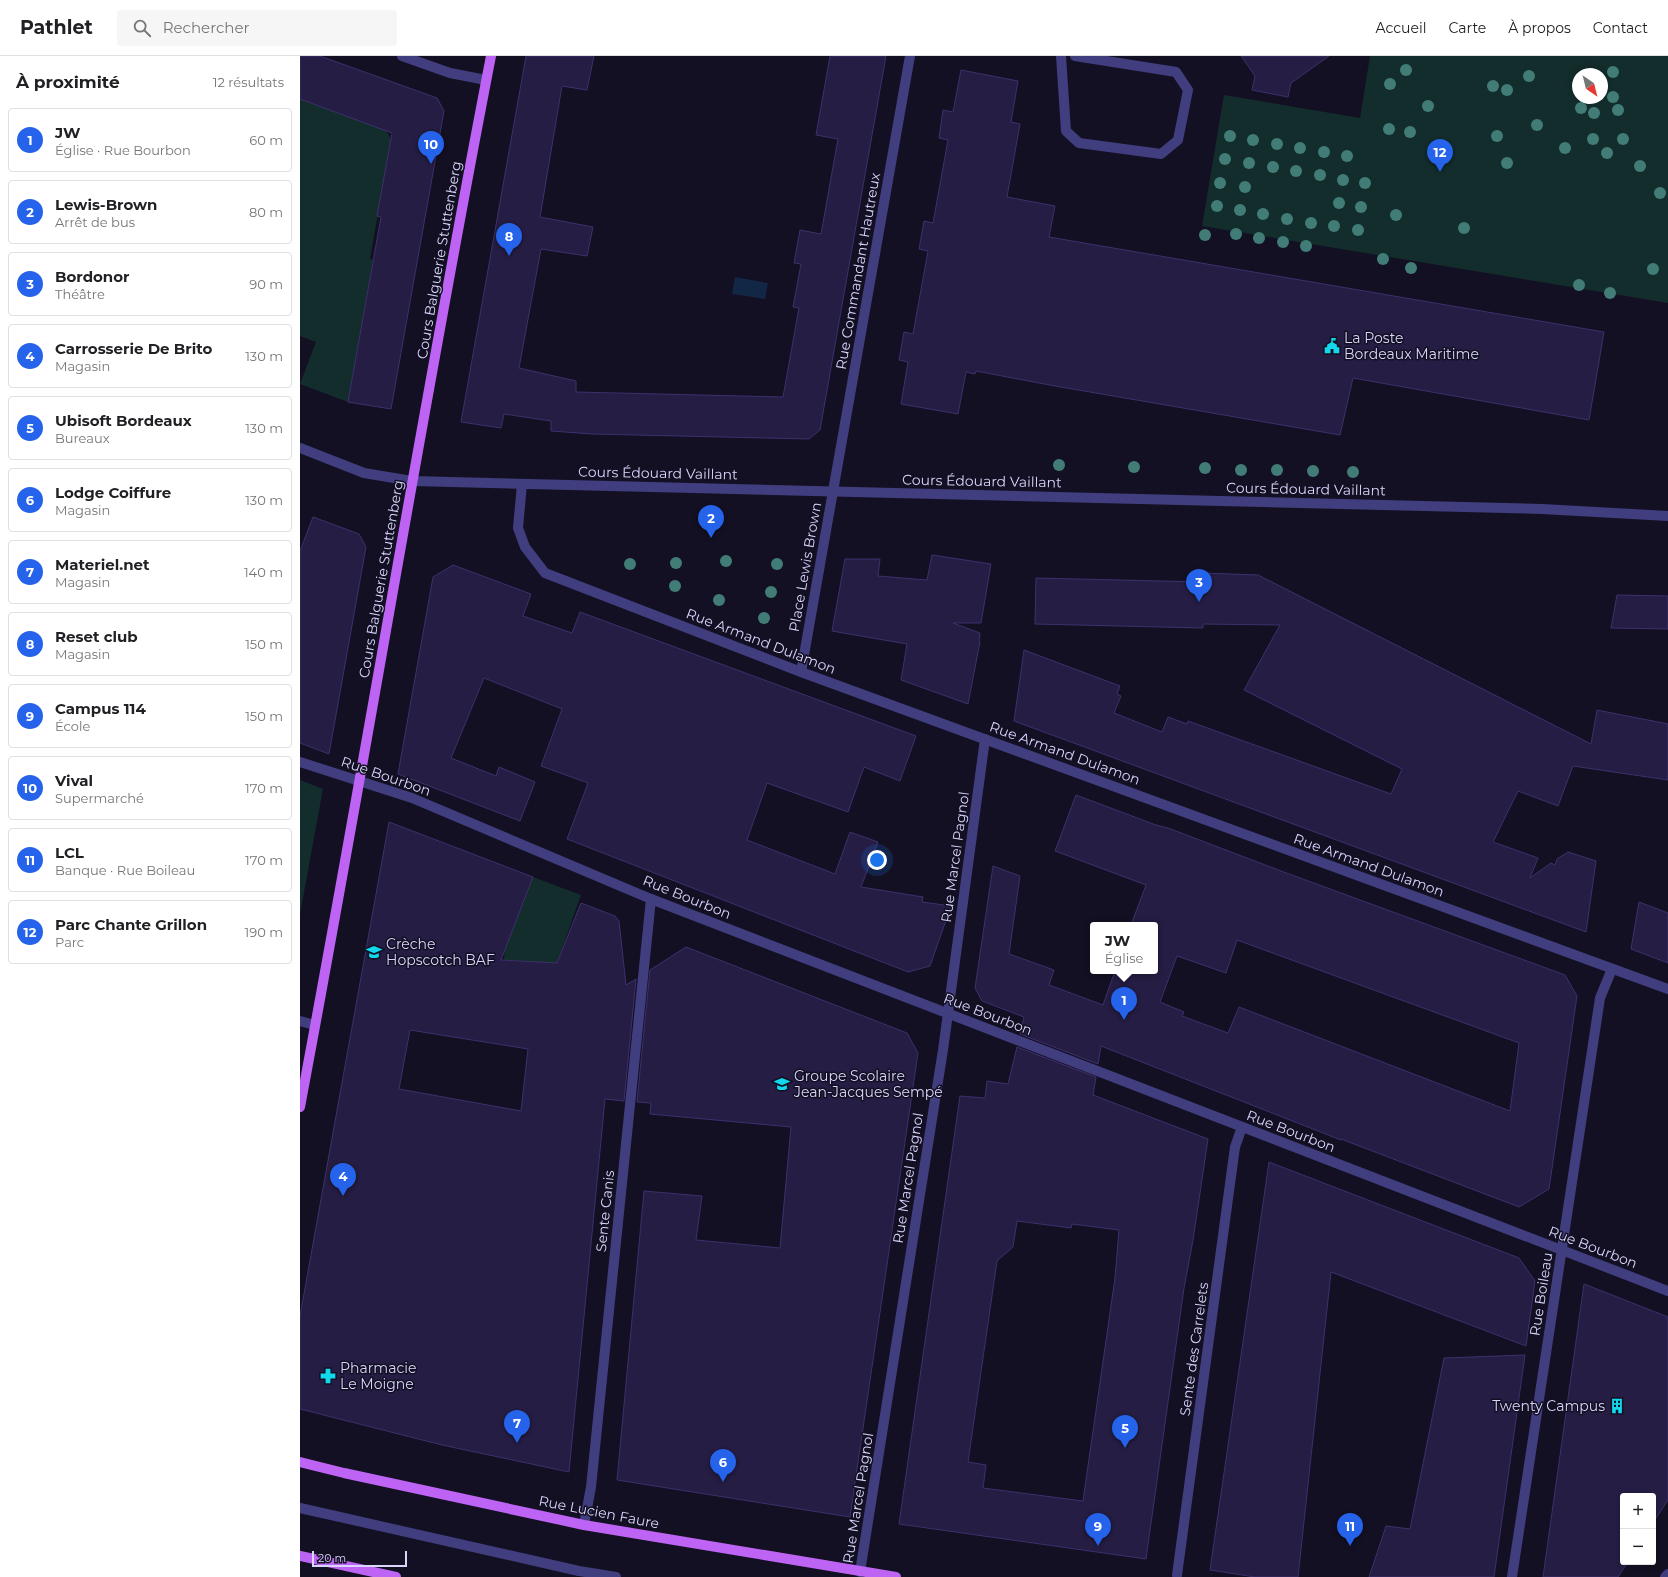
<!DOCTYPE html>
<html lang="fr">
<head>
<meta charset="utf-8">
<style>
  :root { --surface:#fff; --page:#f6f6f6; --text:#202124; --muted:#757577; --line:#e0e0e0; --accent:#2563eb }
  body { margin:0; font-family:Montserrat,sans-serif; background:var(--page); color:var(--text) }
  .controls { position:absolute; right:12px; bottom:12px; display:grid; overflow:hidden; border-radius:4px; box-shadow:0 2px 6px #0003 }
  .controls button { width:36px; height:36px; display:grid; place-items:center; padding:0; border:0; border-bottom:1px solid var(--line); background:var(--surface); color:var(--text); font:20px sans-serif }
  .compass { position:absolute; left:1272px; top:12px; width:36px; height:36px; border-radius:50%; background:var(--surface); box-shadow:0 2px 6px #0003; rotate:145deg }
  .scale { position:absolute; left:12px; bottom:10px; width:95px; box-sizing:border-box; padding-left:4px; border:2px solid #d9d5fc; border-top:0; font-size:11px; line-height:14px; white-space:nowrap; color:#d9d5fc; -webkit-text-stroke:3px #131023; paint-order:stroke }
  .you { position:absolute; left:577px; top:804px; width:14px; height:14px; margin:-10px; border:3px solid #fff; border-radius:50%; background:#1a73e8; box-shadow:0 0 0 6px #1a73e833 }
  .badge { display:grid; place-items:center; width:26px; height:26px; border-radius:50%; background:var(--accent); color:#fff; font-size:13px; font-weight:700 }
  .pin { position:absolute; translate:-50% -33px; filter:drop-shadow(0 1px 2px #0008) }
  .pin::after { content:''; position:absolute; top:21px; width:14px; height:12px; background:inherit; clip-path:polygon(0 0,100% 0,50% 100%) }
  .popup { position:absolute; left:790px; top:866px; width:68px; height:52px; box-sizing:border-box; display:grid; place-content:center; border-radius:4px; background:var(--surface); filter:drop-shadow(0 1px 3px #0005); font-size:13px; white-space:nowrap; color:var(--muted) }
  .popup b { font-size:15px; color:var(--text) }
  .popup::after { content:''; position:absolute; left:50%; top:100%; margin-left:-8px; border:8px solid transparent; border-top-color:var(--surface) }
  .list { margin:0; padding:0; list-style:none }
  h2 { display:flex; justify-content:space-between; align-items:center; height:52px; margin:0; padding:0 16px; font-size:17px }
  h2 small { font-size:13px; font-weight:400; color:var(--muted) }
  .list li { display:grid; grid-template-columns:26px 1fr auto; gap:12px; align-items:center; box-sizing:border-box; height:64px; margin:0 8px 8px; padding:0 8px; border:1px solid var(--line); border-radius:4px }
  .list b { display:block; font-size:15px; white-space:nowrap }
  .list p { margin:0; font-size:13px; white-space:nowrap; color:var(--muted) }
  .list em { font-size:13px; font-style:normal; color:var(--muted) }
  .icon { flex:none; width:22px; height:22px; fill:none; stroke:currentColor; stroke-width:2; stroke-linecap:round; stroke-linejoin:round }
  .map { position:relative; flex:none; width:1368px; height:1521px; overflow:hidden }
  header { display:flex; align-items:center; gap:24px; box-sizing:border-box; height:56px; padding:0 20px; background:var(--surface); border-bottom:1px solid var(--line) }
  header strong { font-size:19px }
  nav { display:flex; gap:22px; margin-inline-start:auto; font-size:14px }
  .search { width:280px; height:36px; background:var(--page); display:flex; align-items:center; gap:10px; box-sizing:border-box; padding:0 14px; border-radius:4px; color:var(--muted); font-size:15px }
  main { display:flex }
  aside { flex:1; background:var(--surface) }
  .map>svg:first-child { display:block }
</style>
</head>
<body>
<header>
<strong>Pathlet</strong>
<div class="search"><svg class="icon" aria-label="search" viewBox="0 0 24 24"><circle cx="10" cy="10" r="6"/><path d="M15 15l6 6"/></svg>Rechercher</div>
<nav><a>Accueil</a><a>Carte</a><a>À propos</a><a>Contact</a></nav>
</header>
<main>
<aside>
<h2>À proximité<small>12 résultats</small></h2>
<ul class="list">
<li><span class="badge">1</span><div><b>JW</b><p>Église · Rue Bourbon</p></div><em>60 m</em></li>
<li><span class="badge">2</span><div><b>Lewis-Brown</b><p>Arrêt de bus</p></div><em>80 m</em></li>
<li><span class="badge">3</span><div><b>Bordonor</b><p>Théâtre</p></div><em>90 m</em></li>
<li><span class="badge">4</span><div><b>Carrosserie De Brito</b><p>Magasin</p></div><em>130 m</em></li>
<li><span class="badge">5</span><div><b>Ubisoft Bordeaux</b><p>Bureaux</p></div><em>130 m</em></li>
<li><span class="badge">6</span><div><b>Lodge Coiffure</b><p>Magasin</p></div><em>130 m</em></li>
<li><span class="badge">7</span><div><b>Materiel.net</b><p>Magasin</p></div><em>140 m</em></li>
<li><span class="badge">8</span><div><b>Reset club</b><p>Magasin</p></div><em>150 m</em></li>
<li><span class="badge">9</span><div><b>Campus 114</b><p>École</p></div><em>150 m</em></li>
<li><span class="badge">10</span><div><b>Vival</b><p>Supermarché</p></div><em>170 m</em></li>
<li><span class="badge">11</span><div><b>LCL</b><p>Banque · Rue Boileau</p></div><em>170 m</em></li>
<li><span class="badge">12</span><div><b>Parc Chante Grillon</b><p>Parc</p></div><em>190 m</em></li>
</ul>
</aside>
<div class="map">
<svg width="1368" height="1521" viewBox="0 0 1368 1521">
  <rect width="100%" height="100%" fill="#131023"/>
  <g fill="#132d2c" fill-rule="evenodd">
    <path d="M1070 0H1368V247L902 170 924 39 1060 62ZM1278 18H1302V42H1278Z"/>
    <path d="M0 43 86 74 91 83 70 203 73 204 48 346 0 328 16 286 0 280Z"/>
    <path d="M0 724 23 733 0 858Z"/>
    <path d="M233 821 281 839 257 907 204 904 205 887Z"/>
  </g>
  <path fill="#122646" d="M435 221 468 227 465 243 432 238Z"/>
  <g fill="#251d43" stroke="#3d316d" fill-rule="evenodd">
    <path d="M0 0H20L137 42 144 55 91 353 48 346 81 161 77 160 92 77 0 43Z"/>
    <path d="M226 0H294L287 34 262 30 240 161 293 171 287 200 241 193 219 312 276 325V336L483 341 499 252 493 251 501 208 494 207 500 174 521 178 538 83 516 79 530 0H586L520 374 509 383 292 378 251 375V365L204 358 201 372 161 366Z"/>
    <path d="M941 0H1029L991 27 988 41 952 34 955 20Z"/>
    <path d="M661 14 718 25 711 66 720 68 707 141 755 150 749 181 1304 276 1289 364 1053 322 1040 379 755 330 676 315 675 318 666 316 658 358 601 348 608 306 599 304 604 276 613 278 628 195 619 193 624 165 633 167 648 84 639 82 643 54 653 56Z"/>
    <path d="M13 461 59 478 66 491 29 698 0 687V495Z"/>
    <path d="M632 499 691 508 681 567H653L680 577 679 585 680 586 668 648 601 624 607 588 532 575 545 503H580L578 520 627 524Z"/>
    <path d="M153 509 231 538 223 560 272 577 280 556 616 680 600 725 564 711 548 756 467 727 447 784 535 818 550 776 578 786 561 831 623 841 622 846 651 850 630 910 608 916 267 783 288 727 241 710 262 653 184 622 151 702 196 720 199 711 235 726 220 765 98 718 133 521Z"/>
    <path d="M903 517 958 519 1291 688 1297 654 1368 668V724L1273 710 1258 750 1218 735 1193 786 1238 802 1230 822 1251 807 1255 809 1257 803 1268 796 1296 805 1286 876 714 665 724 594 820 630 817 638 821 640 814 657 862 676 868 661 887 668 888 665 1091 738 1102 713 944 634 980 569 903 568V572L735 568 736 522 903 526Z"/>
    <path d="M1317 539 1368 540V573L1311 572Z"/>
    <path d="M776 739 856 769 868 772 981 815 1265 919 1277 940 1249 1133 1219 1151 1041 1083V1084L801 990 798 1008 720 978 724 961 682 945 675 932 693 810 720 820 709 898 754 914 749 929 803 949 815 915H855V869H831L846 829 755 795ZM937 884 1219 987 1210 1055 939 951 928 977 882 960 884 956 860 946 877 900 926 917Z"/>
    <path d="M89 766 233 821 201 904 257 907 281 847 315 860 319 865 326 929 336 923 324 1045 305 1043 269 1416 142 1389 0 1353V1260ZM110 974 228 993 221 1055 99 1033Z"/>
    <path d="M1339 846 1368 857V907L1331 893Z"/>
    <path d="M386 891 607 977 618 997 550 1461 317 1424 344 1135 402 1140 396 1184 480 1192 491 1071 350 1058 351 1047 337 1046 350 914Z"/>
    <path d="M717 991 796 1021 793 1039 908 1083 893 1184 884 1232 846 1503 599 1468 660 1040 685 1042 687 1025 708 1028ZM717 1165 771 1172 772 1168 819 1174 815 1222 783 1445 683 1432 686 1409 668 1406 697 1205 713 1191Z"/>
    <path d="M969 1106 1219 1202 1235 1225 1226 1290 1031 1216 998 1521H955L910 1514Z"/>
    <path d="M1284 1228 1368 1261V1444L1353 1467V1440H1323V1506H1328L1318 1521H1243Z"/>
    <path d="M1225 1299 1194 1521H1069L1086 1470 1110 1473 1144 1302Z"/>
  </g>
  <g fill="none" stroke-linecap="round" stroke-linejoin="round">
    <g stroke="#403e7f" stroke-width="10">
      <path d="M102 0 150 17 186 24"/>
      <path d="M761 0 766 75 779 87 861 98 878 84 888 34 876 16 775 0"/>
      <path d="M0 392 64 417 112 425 1242 453 1368 460"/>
      <path d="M222 428 218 472 225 491 245 517 501 616 1368 933"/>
      <path d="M501 616 610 0"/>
      <path d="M0 706 112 742 351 843 1368 1235"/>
      <path d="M0 965 15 969"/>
      <path d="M0 1452 279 1515 316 1521"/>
      <path d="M284 1469 291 1431 351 843"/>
      <path d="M560 1516 643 994 685 683"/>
      <path d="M877 1519 935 1091 942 1071"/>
      <path d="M1212 1521 1300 942 1312 913"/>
      <path d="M1365 1521 1368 1518"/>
    </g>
    <g stroke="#bd64f4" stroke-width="10">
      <path d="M0 1051C66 701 123 349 191 0"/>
      <path d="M0 1406 44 1417 284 1469 596 1521"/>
      <path d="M0 1500 96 1521"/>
    </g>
  </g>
  <g fill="#417d76">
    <circle cx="1106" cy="14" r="6"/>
    <circle cx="1313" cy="16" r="6"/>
    <circle cx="1229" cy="20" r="6"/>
    <circle cx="1090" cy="28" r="6"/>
    <circle cx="1193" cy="30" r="6"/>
    <circle cx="1207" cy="34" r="6"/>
    <circle cx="1313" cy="41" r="6"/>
    <circle cx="1128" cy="50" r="6"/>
    <circle cx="1281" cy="52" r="6"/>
    <circle cx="1318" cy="54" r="6"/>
    <circle cx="1294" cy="57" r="6"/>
    <circle cx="1237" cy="69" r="6"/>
    <circle cx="1089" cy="73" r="6"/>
    <circle cx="1110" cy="76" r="6"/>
    <circle cx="930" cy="80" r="6"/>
    <circle cx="1197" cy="80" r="6"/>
    <circle cx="1293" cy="83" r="6"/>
    <circle cx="1323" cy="83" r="6"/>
    <circle cx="953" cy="84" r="6"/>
    <circle cx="977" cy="88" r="6"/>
    <circle cx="1000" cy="92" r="6"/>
    <circle cx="1265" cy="92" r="6"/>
    <circle cx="1024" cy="96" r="6"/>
    <circle cx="1307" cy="97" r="6"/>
    <circle cx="1047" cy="100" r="6"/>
    <circle cx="925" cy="103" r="6"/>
    <circle cx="949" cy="107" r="6"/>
    <circle cx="1207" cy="107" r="6"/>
    <circle cx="1340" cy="110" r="6"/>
    <circle cx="973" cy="111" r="6"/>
    <circle cx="996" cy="115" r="6"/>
    <circle cx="1020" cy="119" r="6"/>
    <circle cx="1043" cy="124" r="6"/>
    <circle cx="920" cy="127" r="6"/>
    <circle cx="1065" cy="127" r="6"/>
    <circle cx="945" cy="131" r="6"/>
    <circle cx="1360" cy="137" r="6"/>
    <circle cx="1039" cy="147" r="6"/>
    <circle cx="917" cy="150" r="6"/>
    <circle cx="1061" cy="151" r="6"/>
    <circle cx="940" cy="154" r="6"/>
    <circle cx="963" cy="158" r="6"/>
    <circle cx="1096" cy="159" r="6"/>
    <circle cx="987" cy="163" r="6"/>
    <circle cx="1011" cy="167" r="6"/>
    <circle cx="1034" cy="170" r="6"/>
    <circle cx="1164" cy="172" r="6"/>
    <circle cx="1058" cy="174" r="6"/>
    <circle cx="936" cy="178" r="6"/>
    <circle cx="905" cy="179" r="6"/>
    <circle cx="959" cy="182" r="6"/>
    <circle cx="983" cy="186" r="6"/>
    <circle cx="1006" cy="190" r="6"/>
    <circle cx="1083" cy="203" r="6"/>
    <circle cx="1111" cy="212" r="6"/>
    <circle cx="1353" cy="213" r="6"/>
    <circle cx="1279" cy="229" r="6"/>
    <circle cx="1310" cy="237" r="6"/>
    <circle cx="759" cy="409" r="6"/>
    <circle cx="834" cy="411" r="6"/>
    <circle cx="905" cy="412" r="6"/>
    <circle cx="941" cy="414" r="6"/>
    <circle cx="977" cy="414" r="6"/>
    <circle cx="1013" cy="415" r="6"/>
    <circle cx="1053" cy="416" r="6"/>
    <circle cx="426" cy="505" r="6"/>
    <circle cx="376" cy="507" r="6"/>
    <circle cx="330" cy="508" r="6"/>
    <circle cx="477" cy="508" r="6"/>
    <circle cx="375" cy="530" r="6"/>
    <circle cx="471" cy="536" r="6"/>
    <circle cx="419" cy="544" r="6"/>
    <circle cx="464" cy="562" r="6"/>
  </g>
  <defs>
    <symbol id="civic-bare" viewBox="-9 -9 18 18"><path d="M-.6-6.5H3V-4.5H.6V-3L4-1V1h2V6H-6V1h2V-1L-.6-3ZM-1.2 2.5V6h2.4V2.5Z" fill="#11d8ed" stroke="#131023" stroke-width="2.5" paint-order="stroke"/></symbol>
    <symbol id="school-bare" viewBox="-9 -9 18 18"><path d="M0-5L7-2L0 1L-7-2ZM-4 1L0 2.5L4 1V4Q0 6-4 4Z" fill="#11d8ed" stroke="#131023" stroke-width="2.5" paint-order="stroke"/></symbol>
    <symbol id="pharmacy-bare" viewBox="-9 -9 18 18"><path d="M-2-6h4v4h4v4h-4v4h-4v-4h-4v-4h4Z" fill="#11d8ed" stroke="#131023" stroke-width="2.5" paint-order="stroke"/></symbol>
    <symbol id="building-bare" viewBox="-9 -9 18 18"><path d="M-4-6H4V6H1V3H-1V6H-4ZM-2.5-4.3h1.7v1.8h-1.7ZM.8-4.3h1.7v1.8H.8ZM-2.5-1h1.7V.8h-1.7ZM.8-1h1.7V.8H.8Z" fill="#11d8ed" stroke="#131023" stroke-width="2.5" paint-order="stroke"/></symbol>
  </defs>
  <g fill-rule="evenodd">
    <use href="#civic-bare" x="1021" y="279" width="22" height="22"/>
    <use href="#school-bare" x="63" y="885" width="22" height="22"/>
    <use href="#school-bare" x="471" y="1017" width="22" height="22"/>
    <use href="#pharmacy-bare" x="17" y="1309" width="22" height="22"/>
    <use href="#building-bare" x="1306" y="1339" width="22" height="22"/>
  </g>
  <g text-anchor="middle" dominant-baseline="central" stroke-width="3" stroke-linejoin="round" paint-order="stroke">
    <g font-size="14" fill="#d9d5fc" stroke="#131023">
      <text transform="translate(139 204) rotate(-80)">Cours Balguerie Stuttenberg</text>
      <text transform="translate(558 215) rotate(-80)">Rue Commandant Hautreux</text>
      <text transform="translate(358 417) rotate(1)">Cours Édouard Vaillant</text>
      <text transform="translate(682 425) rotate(1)">Cours Édouard Vaillant</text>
      <text transform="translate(1006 433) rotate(1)">Cours Édouard Vaillant</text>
      <text transform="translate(505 511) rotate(-80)">Place Lewis Brown</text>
      <text transform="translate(81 523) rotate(-80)">Cours Balguerie Stuttenberg</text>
      <text transform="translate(461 585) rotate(21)">Rue Armand Dulamon</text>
      <text transform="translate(765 697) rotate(20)">Rue Armand Dulamon</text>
      <text transform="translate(86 720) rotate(19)">Rue Bourbon</text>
      <text transform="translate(655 801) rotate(-82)">Rue Marcel Pagnol</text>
      <text transform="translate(1069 809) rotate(20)">Rue Armand Dulamon</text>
      <text transform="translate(387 841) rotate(22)">Rue Bourbon</text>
      <text transform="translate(688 958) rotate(21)">Rue Bourbon</text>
      <text transform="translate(991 1075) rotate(21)">Rue Bourbon</text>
      <text transform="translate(608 1122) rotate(-81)">Rue Marcel Pagnol</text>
      <text transform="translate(305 1155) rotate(-84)">Sente Canis</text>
      <text transform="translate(1293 1191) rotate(21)">Rue Bourbon</text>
      <text transform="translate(1241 1238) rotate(-81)">Rue Boileau</text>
      <text transform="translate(894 1293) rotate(-82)">Sente des Carrelets</text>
      <text transform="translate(558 1442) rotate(-81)">Rue Marcel Pagnol</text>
      <text transform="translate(299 1456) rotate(11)">Rue Lucien Faure</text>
    </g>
    <g font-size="14" fill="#d9d5fc" stroke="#131023" text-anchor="start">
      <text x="1044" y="282">La Poste<tspan x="1044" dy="16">Bordeaux Maritime</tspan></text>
      <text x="86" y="888">Crèche<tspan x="86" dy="16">Hopscotch BAF</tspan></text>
      <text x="494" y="1020">Groupe Scolaire<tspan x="494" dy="16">Jean-Jacques Sempé</tspan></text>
      <text x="40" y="1312">Pharmacie<tspan x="40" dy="16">Le Moigne</tspan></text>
      <text x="1305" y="1350" text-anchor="end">Twenty Campus</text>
    </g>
  </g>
</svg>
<div class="controls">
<button>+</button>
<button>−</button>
</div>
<svg class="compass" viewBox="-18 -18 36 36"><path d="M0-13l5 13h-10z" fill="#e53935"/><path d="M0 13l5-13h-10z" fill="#757577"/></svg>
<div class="scale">20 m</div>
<div class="you"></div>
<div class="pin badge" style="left:824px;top:964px">1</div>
<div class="popup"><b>JW</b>Église</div>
<div class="pin badge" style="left:411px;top:482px">2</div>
<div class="pin badge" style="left:899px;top:546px">3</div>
<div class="pin badge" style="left:43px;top:1140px">4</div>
<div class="pin badge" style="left:825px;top:1392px">5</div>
<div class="pin badge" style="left:423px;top:1426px">6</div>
<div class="pin badge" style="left:217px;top:1387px">7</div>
<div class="pin badge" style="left:209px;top:200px">8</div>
<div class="pin badge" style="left:798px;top:1490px">9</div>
<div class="pin badge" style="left:131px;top:108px">10</div>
<div class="pin badge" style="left:1050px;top:1490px">11</div>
<div class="pin badge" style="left:1140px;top:116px">12</div>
</div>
</main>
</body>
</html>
